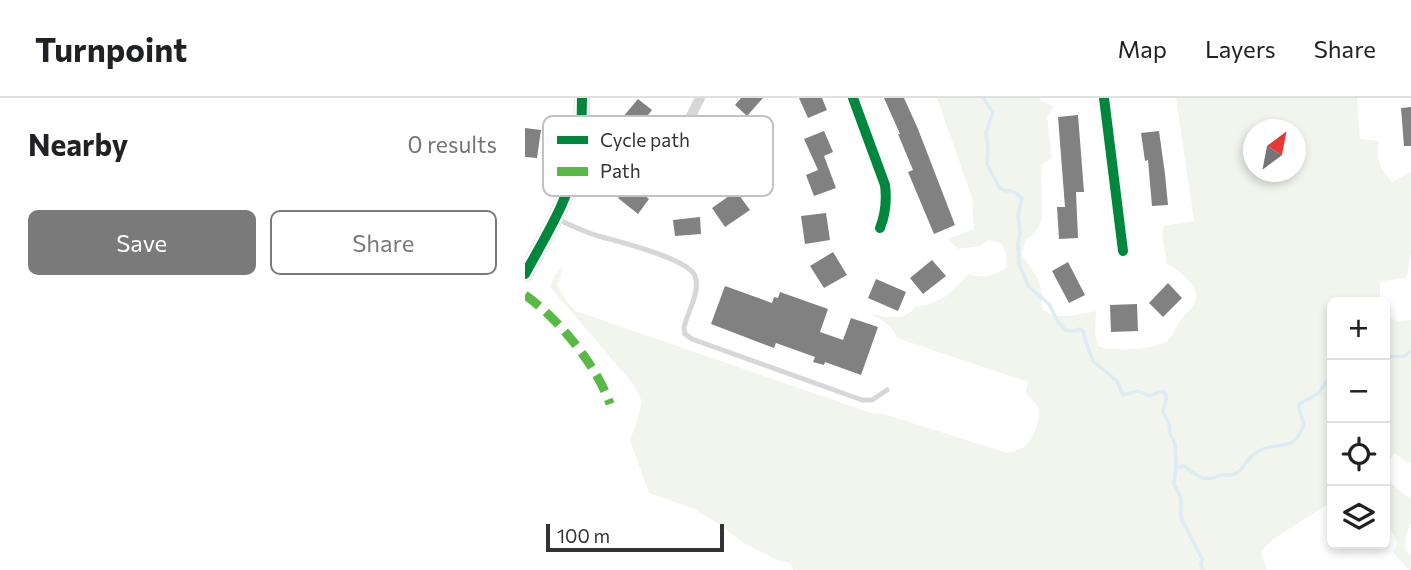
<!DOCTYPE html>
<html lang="en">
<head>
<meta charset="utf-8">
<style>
  :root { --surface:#fff; --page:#f2f2f2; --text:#202124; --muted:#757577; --line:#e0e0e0; --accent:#7a7a7a }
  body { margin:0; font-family:Commissioner,sans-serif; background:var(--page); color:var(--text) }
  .controls { position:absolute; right:21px; bottom:21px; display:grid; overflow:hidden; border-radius:10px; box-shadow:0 4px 10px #0003 }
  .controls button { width:63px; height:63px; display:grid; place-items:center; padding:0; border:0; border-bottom:2px solid var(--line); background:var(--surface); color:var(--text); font:35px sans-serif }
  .compass { position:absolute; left:718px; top:21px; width:63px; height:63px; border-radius:50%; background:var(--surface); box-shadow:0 4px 10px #0003; rotate:32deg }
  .scale { position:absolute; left:21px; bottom:18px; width:178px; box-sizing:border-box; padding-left:7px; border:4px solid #333; border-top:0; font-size:19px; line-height:24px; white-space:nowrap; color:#333; -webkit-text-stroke:5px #fff; paint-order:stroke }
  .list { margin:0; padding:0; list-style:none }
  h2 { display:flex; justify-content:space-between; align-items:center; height:91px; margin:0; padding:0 28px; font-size:30px }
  h2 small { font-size:23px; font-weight:400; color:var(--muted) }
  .actions { display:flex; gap:14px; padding:21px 28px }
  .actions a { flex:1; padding:16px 0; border:2px solid var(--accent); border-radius:10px; text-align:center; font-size:24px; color:var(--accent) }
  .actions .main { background:var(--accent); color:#fff }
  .icon { flex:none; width:38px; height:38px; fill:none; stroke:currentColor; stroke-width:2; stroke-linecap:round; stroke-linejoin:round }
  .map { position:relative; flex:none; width:886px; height:472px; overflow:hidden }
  header { display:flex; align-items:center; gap:42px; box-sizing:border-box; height:98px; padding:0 35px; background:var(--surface); border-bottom:2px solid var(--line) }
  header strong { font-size:33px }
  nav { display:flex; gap:38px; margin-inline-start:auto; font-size:24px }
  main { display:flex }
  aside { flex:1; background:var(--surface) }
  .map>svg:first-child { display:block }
</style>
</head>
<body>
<header>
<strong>Turnpoint</strong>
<nav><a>Map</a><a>Layers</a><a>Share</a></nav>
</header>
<main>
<aside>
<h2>Nearby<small>0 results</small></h2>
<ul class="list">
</ul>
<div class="actions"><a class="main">Save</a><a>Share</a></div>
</aside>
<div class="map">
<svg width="886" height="472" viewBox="0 0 886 472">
  <rect width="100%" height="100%" fill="#fff"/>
  <g fill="#f1f5ed" fill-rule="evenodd">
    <path d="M412 0H515V2L529 9 522 18 527 60 516 67 517 121 512 132 501 142 496 156C503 166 512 176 515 188 517 195 516 204 518 212 532 223 554 216 571 213L570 236 573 248C587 254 631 252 643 242 649 237 650 229 655 223 659 217 665 213 669 206 678 189 654 173 641 165 642 152 634 140 639 128L669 123 651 0H832L835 41 854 43C851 60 854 71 867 84L886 74V152L882 179 855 184V204H807V392L804 394 803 406 747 442 736 453 742 472H268L265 465 252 462 217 444 194 426 167 410 124 395 105 342 112 323 117 304 109 287 25 189 30 177 39 166 32 187 43 205 51 213 349 316H359L482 355C487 353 494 352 499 349 510 340 514 323 514 310L501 295 503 284 372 240C368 227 357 222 346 216 362 219 379 224 390 209 419 204 424 197 443 176 459 181 469 178 482 169L481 155 477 146 464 142 454 148 433 151 423 141 449 131 447 100ZM729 32H771V74H729Z"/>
    <path d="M860 219 874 223 886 222V362L884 365 869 355 860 370Z"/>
    <path d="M860 378 872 391 886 401V424L881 437 880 451 886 458V472H884L868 454 873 445 866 432 860 436Z"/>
  </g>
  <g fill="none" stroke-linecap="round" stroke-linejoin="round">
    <g stroke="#ddebf3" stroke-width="3.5">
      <path d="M458 0 468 14 461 35 463 49 462 66 474 89 480 93C488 92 493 95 497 101L493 117 495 136 493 145 494 166 504 189 524 206 533 224 540 232 549 233 555 231 558 233 562 247 568 263 592 283 598 297 613 293 625 298 637 293C645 298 639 306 638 314L644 325 645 336 650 345 651 369 649 386 656 400V420L677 461 676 467 678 472"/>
      <path d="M860 259 879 258 886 253"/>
      <path d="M651 369 659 368C668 374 676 383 687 380 691 380 694 377 697 377 703 376 707 379 713 374 721 367 724 357 736 352 752 344 767 354 777 331 782 322 772 315 774 306L794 295 800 285 807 278"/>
    </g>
  </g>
  <g fill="#818181">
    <path d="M216 0H238L222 18 210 7Z"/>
    <path d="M274 0H297L302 12 283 20Z"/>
    <path d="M359 0H379L393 31 430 127 409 136 383 74 388 72 373 36H375Z"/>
    <path d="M113 1 127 12 111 32 97 20Z"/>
    <path d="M886 9V48H879L876 10Z"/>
    <path d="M553 17 559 94H551L553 140 534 141 532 109H540L533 19Z"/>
    <path d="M0 30 16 32 12 60 0 59Z"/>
    <path d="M299 33 308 54 299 58 311 90 289 98 281 77 293 72 279 41Z"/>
    <path d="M634 33 640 76 643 107 627 108 623 62 620 63 616 35Z"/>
    <path d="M104 85 124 101 113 116 93 100Z"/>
    <path d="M211 93 225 112 200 129 187 110Z"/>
    <path d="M301 115 305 142 280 146 276 118Z"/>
    <path d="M175 119 176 136 150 138 148 122Z"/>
    <path d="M308 154 322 177 299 190 285 168Z"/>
    <path d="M407 162 421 178 398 196 385 180Z"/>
    <path d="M543 164 560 197 544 205 527 173Z"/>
    <path d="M351 181 381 194 373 213 343 200Z"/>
    <path d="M643 185 657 200 638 219 624 205Z"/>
    <path d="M200 188 247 205 249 199 253 200 255 194 303 211 295 234 318 242 326 220 353 229 336 277 300 264 299 267 288 264 290 259 251 245 249 250 186 226Z"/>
    <path d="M612 206 613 233 586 234 585 207Z"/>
  </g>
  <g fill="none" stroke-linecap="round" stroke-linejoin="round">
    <path stroke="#d7d7d7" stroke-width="5" d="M32 121C46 127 61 135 77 139 95 144 164 161 170 178 176 194 162 214 159 230L160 236 167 241 337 302H347L362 292"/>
    <g stroke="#d7d7d7" stroke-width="10">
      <path d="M328 0 360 87C362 103 361 115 355 130"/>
      <path d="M579 0 598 153"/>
      <path d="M156 55 164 22 175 0"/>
    </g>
    <path stroke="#d0d0d0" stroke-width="16" d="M0 176C20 139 44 102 52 60 56 40 57 20 57 0"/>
    <path stroke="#58b947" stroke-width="9" stroke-dasharray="18 9" stroke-linecap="butt" d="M0 197C33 220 72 268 85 306"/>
    <defs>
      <g id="cycleway">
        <path d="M328 0 360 87C362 103 361 115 355 130"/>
        <path d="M579 0 598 153"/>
        <path d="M0 176C20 139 44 102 52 60 56 40 57 20 57 0"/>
      </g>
    </defs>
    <use href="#cycleway" stroke="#fff" stroke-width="15"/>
    <use href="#cycleway" stroke="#00873e" stroke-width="10"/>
  </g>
  <rect x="18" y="18" width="230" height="80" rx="10" fill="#fff" stroke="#c2c2c2" stroke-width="2"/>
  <rect x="32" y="38" width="31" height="8" fill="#00873e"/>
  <rect x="32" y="69" width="31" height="9" fill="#58b947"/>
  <g font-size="19" fill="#333">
    <text x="75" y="49">Cycle path</text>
    <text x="75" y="80">Path</text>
  </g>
</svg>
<div class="controls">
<button>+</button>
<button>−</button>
<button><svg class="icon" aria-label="locate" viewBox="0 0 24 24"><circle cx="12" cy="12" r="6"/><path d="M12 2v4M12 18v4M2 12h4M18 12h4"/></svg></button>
<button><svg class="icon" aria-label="layers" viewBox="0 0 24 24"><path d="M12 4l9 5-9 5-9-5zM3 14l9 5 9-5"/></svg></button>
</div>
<svg class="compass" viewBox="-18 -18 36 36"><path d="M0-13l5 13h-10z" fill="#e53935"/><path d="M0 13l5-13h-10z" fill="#757577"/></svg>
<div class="scale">100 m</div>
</div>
</main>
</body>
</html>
